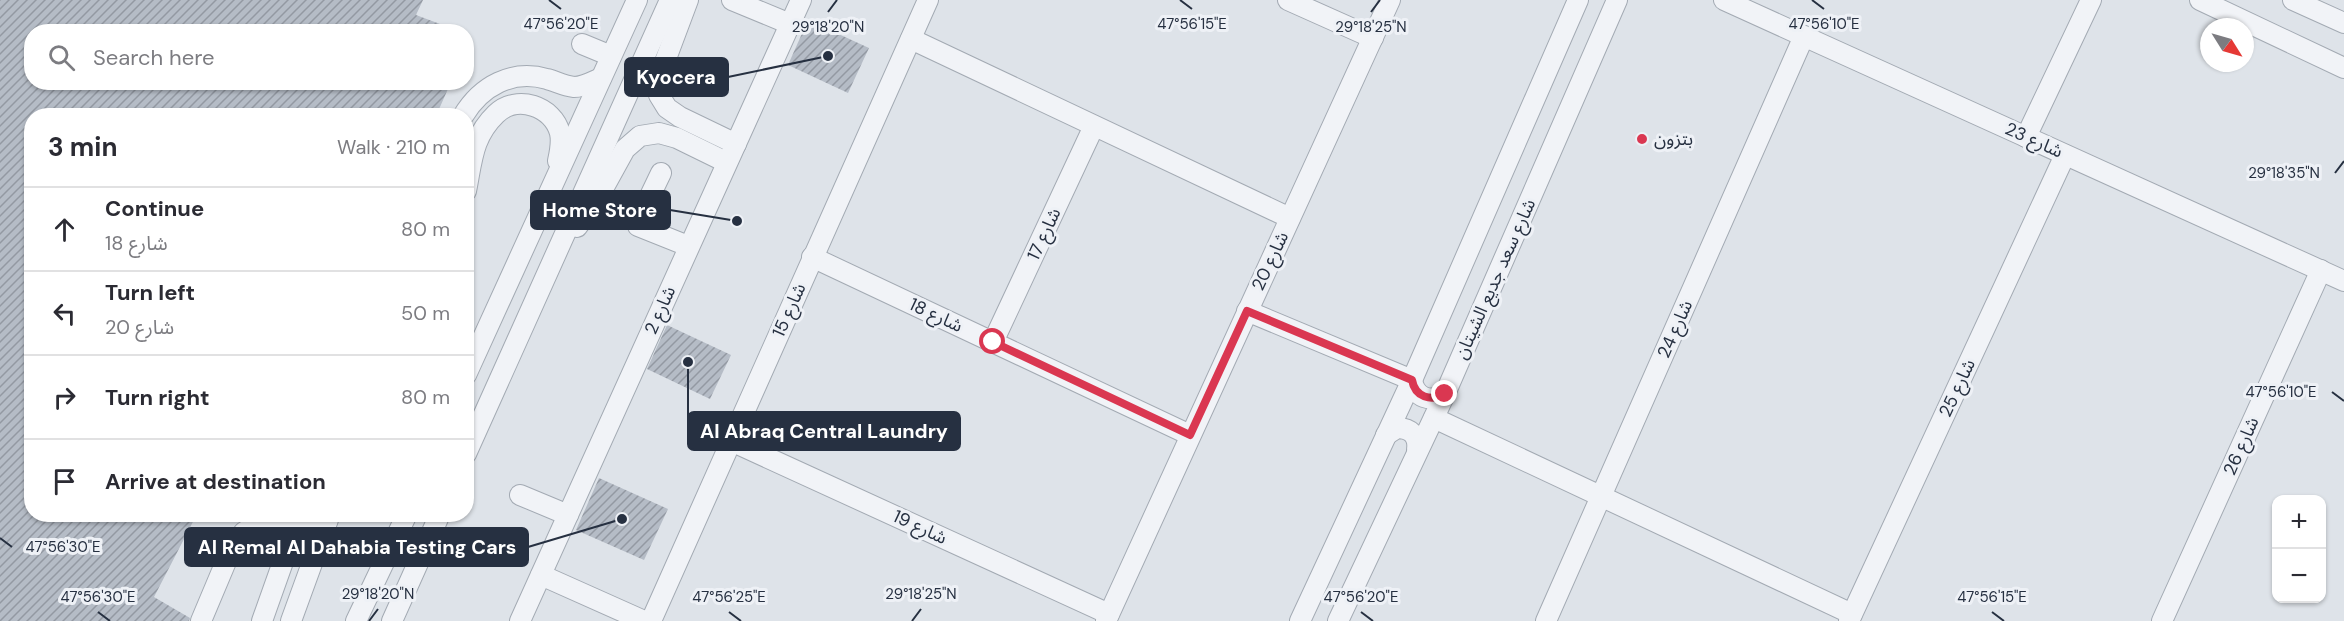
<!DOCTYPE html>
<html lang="en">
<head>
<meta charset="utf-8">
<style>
  :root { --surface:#fff; --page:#f2f2f3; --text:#2b2b33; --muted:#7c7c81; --line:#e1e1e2 }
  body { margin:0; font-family:"DM Sans","Noto Sans Arabic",sans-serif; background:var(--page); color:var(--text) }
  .controls { position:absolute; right:18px; bottom:18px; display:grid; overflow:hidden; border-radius:12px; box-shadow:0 2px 4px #0004 }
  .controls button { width:54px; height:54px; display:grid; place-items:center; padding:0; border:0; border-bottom:2px solid var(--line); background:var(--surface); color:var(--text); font:30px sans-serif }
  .compass { position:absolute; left:2200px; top:18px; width:54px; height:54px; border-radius:50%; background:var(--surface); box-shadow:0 2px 4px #0004; rotate:127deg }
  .stop { position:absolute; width:18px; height:18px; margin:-14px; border:4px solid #da3751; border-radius:50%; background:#fff }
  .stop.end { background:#da3751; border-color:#fff; box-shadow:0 2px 6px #0008 }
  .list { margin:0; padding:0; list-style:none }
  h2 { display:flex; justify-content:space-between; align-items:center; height:78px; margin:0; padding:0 24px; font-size:26px }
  h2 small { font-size:20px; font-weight:400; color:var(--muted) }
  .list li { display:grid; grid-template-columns:39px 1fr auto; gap:18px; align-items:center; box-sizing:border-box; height:84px; padding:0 24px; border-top:2px solid var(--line) }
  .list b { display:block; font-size:22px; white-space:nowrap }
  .list p { margin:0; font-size:20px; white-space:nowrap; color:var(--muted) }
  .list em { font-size:20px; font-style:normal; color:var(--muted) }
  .icon { flex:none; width:33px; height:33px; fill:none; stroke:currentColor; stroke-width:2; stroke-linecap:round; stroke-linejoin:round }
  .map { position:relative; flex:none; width:2344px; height:621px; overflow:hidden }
  .search { position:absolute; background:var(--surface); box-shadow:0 2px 4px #0004; left:24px; top:24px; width:450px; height:66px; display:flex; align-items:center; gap:15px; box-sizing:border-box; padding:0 21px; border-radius:24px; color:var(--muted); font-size:22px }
  .panel { position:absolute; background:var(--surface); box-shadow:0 2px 4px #0004; left:24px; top:108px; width:450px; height:414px; border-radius:24px }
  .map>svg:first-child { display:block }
</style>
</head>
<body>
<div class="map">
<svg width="2344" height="621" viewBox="0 0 2344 621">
  <defs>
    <pattern id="building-hatch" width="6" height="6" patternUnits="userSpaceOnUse" patternTransform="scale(1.5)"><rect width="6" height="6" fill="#b5bcc6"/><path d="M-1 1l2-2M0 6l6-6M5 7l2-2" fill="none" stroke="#9399a2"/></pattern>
  </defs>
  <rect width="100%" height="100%" fill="#dee3e9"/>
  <g fill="url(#building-hatch)">
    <path d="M0 0H423L416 15 456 30 32 32V82H451L436 116H32V514H197L154 597 190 618 189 621H0Z"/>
    <path d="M808 20 869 48 848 93 788 65Z"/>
    <path d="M667 325 731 355 710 399 647 369Z"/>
    <path d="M599 478 668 509 644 560 576 530Z"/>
  </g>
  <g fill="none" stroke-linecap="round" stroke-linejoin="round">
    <defs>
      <g id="minor">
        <path d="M688 0 658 80 659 95 667 108 680 117 736 144"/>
        <path d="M732 0 790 24"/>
        <path d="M1288 0 1373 38"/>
        <path d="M1724 0 2344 281"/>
        <path d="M2200 0 2344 68"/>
        <path d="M2293 0 2344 23"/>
        <path d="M911 39 1290 218"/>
        <path d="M582 44 611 56"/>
        <path d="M463 116C481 86 512 69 547 79 555 81 564 86 574 87 583 87 592 82 601 78"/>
        <path d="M2026 137 2091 0"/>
        <path d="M661 173 637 223 638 226 688 246"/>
        <path d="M466 191C472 162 472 137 496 114 517 94 553 106 560 133 562 142 560 152 558 161"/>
        <path d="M577 227 598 198 625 149 640 136 659 133 677 138 726 162"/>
        <path d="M812 257 1190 435"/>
        <path d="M1247 311 1412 380C1415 398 1430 403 1445 394"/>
        <path d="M993 342 1094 126"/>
        <path d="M466 375 637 0"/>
        <path d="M1434 418 1852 614"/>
        <path d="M1386 435 1397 428C1411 428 1419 436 1417 450"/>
        <path d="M731 441 1109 614"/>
        <path d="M466 454 670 0"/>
        <path d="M520 495 568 515"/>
        <path d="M541 575 644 621"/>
        <path d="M201 621 233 545 244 532 252 527 299 516 326 525"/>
        <path d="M262 621 300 514"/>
        <path d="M291 621 330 514"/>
        <path d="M356 621 407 514"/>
        <path d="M392 621 440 514"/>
        <path d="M520 621 801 0"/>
        <path d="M651 621 928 0"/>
        <path d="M1106 621 1390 0"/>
        <path d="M1300 621 1412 380 1578 0"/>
        <path d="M1338 621 1445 394 1617 0"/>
        <path d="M1546 621 1804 36"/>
        <path d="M1849 621 2065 155"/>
        <path d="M2162 621 2321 270"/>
      </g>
    </defs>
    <use href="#minor" stroke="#a3aab3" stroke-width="22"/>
    <use href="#minor" stroke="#f1f3f7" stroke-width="20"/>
  </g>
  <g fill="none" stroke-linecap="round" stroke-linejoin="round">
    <path stroke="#da3751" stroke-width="8" d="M993 342 1190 435 1247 311 1412 380C1415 397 1431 402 1445 394"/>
  </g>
  <path fill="none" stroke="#263041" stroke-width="2" d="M549 0 561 9M1180 0 1192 9M1812 0 1824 9M828 12 837 0M1371 12 1380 0M2335 173 2344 161M2332 392 2344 401M0 538 12 547M98 612 110 621M729 612 741 621M1361 612 1373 621M1992 612 2004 621M369 621 378 609M912 621 921 609"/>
  <circle fill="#da3751" stroke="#eef1f6" stroke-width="2" cx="1642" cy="139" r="6"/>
  <g text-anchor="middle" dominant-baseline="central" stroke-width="6" stroke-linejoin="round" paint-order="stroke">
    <g font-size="18" fill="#263041" stroke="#eef1f6" text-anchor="start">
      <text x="1654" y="139">بتزون</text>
    </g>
    <g font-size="18" fill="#263041" stroke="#eef1f6">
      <text transform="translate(2034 140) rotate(24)">شارع 23</text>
      <text transform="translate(1044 234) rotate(-65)">شارع 17</text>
      <text transform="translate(1270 261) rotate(-65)">شارع 20</text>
      <text transform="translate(1495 279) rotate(-66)">شارع سعد جديع الشيتان</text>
      <text transform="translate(660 310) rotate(-66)">شارع 2</text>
      <text transform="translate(789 310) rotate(-66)">شارع 15</text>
      <text transform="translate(936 315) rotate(25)">شارع 18</text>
      <text transform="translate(1675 329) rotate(-66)">شارع 24</text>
      <text transform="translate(1957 388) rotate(-65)">شارع 25</text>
      <text transform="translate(2241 446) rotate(-66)">شارع 26</text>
      <text transform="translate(920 527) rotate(25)">شارع 19</text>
    </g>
  </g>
  <g font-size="15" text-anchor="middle" fill="#263041" stroke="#eef1f6" stroke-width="6" stroke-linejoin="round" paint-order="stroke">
    <text x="561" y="29">47°56'20"E</text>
    <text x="1192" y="29">47°56'15"E</text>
    <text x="1824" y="29">47°56'10"E</text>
    <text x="828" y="32">29°18'20"N</text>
    <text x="1371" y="32">29°18'25"N</text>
    <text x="2284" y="178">29°18'35"N</text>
    <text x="2281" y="397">47°56'10"E</text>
    <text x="63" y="552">47°56'30"E</text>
    <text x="378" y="599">29°18'20"N</text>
    <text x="921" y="599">29°18'25"N</text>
    <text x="98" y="602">47°56'30"E</text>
    <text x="729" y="602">47°56'25"E</text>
    <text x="1361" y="602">47°56'20"E</text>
    <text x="1992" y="602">47°56'15"E</text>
  </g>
  <path fill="none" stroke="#263041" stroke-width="2" d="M828 56L728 77M737 221L670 210M688 362L688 431M622 519L528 547"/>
  <g fill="#263041" stroke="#eef1f6" stroke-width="2">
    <circle cx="828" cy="56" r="6"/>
    <circle cx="737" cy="221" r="6"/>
    <circle cx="688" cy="362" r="6"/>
    <circle cx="622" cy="519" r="6"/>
  </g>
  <g fill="#263041" stroke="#263041" stroke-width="2">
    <rect x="625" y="58" width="103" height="38" rx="6"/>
    <rect x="531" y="191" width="139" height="38" rx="6"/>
    <rect x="688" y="412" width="272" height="38" rx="6"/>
    <rect x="185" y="528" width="343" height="38" rx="6"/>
  </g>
  <g font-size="20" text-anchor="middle" font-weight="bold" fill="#fff">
    <text x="676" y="84">Kyocera</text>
    <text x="600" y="217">Home Store</text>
    <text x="824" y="438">Al Abraq Central Laundry</text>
    <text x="357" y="554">Al Remal Al Dahabia Testing Cars</text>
  </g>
</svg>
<div class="controls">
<button>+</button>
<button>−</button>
</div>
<svg class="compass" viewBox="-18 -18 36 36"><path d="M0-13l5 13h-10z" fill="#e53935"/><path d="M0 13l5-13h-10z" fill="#7c7c81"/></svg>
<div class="stop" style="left:993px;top:342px"></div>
<div class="stop end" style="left:1445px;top:394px"></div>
<div class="search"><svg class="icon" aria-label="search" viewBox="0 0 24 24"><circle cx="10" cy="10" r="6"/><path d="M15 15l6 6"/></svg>Search here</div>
<section class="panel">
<h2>3 min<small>Walk · 210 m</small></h2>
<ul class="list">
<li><svg class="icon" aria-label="ahead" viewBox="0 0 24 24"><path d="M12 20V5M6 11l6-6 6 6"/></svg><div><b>Continue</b><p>شارع 18</p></div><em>80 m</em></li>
<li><svg class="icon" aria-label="left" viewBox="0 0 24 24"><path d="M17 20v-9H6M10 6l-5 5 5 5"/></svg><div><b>Turn left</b><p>شارع 20</p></div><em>50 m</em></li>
<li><svg class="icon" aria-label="right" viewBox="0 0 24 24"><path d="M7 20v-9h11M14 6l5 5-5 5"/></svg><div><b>Turn right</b></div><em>80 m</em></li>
<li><svg class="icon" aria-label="arrive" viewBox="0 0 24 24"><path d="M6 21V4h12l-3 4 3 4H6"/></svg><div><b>Arrive at destination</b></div></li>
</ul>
</section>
</div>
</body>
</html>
